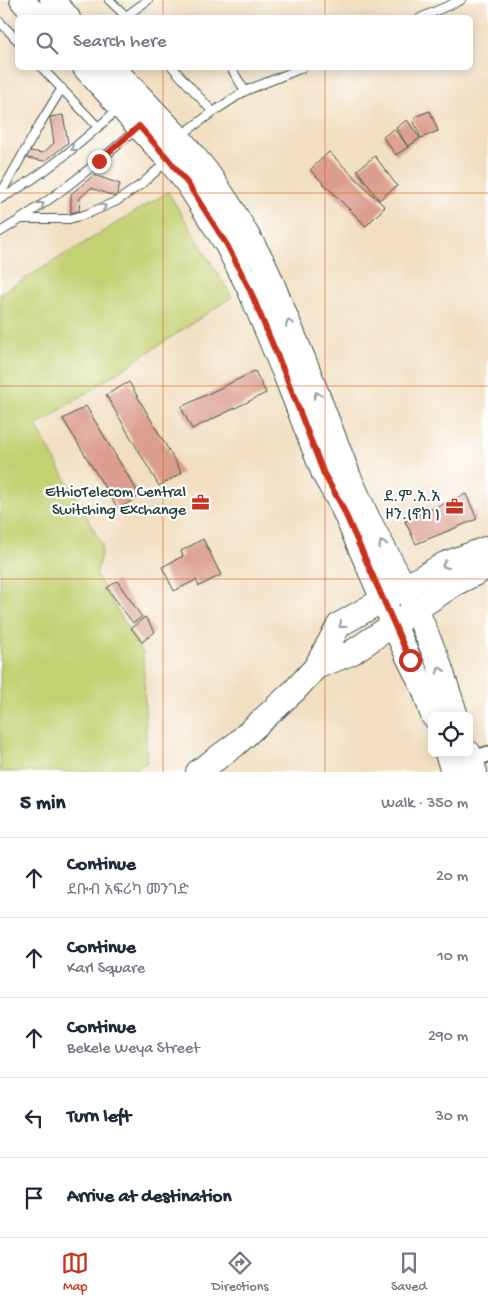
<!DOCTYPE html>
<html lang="en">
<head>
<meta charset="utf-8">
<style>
  :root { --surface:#fff; --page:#f2f2f3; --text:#1f2937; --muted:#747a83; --line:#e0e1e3; --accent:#c8321e }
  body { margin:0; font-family:"Gochi Hand","Noto Sans Ethiopic",sans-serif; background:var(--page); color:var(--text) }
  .controls { position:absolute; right:15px; bottom:15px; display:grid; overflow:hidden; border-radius:8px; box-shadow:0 2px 12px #0003 }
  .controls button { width:45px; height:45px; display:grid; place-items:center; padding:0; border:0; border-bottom:1px solid var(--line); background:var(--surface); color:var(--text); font:25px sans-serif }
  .stop { position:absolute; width:15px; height:15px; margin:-11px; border:4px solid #c8321e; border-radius:50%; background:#fff }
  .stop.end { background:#c8321e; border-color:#fff; box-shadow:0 1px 5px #0008 }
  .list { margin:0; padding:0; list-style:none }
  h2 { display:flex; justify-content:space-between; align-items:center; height:65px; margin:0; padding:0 20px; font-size:21px }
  h2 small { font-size:16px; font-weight:400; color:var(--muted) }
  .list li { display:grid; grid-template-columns:32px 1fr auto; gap:15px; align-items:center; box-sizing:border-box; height:80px; padding:0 20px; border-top:1px solid var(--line) }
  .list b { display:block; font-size:19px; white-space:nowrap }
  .list p { margin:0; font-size:16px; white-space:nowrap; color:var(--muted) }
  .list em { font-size:16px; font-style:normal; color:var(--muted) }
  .icon { flex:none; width:28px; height:28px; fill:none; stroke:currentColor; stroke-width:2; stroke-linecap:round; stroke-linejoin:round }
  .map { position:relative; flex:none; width:488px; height:772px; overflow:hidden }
  .search { position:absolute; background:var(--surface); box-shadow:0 2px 12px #0003; left:15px; right:15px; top:15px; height:55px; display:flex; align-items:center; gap:12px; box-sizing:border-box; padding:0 18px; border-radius:8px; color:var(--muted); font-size:19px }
  .sheet { height:465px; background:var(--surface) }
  nav { display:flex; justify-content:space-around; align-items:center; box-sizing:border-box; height:70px; border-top:1px solid var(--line); background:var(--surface); font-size:14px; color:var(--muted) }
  nav a { display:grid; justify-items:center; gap:2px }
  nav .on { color:var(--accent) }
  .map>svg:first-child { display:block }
</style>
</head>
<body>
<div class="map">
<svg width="488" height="772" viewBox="0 0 488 772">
  <rect width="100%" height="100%" fill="#fff"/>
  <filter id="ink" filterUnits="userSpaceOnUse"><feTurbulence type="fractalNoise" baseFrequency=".02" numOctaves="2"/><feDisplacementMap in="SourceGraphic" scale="10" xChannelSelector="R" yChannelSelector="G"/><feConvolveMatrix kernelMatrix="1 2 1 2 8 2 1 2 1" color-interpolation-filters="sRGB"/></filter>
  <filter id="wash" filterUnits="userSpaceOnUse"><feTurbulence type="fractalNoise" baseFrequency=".0096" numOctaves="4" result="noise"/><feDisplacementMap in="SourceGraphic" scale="20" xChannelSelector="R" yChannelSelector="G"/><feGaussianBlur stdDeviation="1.12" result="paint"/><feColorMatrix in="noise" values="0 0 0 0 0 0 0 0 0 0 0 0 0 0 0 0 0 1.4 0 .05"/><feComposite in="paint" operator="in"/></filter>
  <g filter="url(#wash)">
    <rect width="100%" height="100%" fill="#f2dfc1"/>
    <path fill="#c4d173" stroke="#728754" d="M168 192 232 297 36 426 103 546 96 575 143 653 147 762 129 772H0V294Z"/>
    <g id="blocks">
      <g fill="#db9d8d">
        <path d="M430 111 438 131 421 138 414 122 416 116Z"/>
        <path d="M63 115 68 143 45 161 26 158 30 151 43 153 54 143 50 117Z"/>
        <path d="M407 120 420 138 409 146V148L396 128Z"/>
        <path d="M394 129 408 147 396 155 383 137Z"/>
        <path d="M329 152 385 207 366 226 310 170Z"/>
        <path d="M375 156 397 186 379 200 357 170Z"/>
        <path d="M94 175 120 184 116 197 91 188 80 198 79 211 71 213V194Z"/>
        <path d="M255 371 266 393 192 429 181 407Z"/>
        <path d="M129 382 182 473 159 486 106 395Z"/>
        <path d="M86 406 140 496 118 509 63 419Z"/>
        <path d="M466 494 477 519 416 544 405 521Z"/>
        <path d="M203 539 221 575 199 586 196 580 174 591 162 567 183 556 181 551Z"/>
        <path d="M117 581 142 617 133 623 107 588Z"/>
        <path d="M145 617 155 632 142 642 131 628Z"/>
      </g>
    </g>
  </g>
  <g filter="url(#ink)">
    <use href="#blocks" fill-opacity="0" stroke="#3f5549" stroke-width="1"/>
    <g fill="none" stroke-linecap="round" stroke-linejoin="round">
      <defs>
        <g id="lane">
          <path d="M109 0 128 18"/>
          <path d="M126 16 148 0"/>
          <path d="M420 18 461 0"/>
          <path d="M0 22 18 41"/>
          <path d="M42 68 98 127"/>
          <path d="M173 68 213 112 180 136"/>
          <path d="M231 68 245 91"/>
          <path d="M213 112 245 91 302 68"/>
          <path d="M0 195 41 122 62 88"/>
          <path d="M0 199C44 175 81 143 118 109"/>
          <path d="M22 219H69L87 214 117 201 143 183 167 161"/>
          <path d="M0 232C50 202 94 166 138 128"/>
        </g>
        <path id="street" d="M471 760 488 754"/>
        <g id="primary">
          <path d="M22 0 38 18"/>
          <path d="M52 0 68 18"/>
          <path d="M85 68 169 160 188 184 227 245 249 288 285 374 324 474 341 504 409 659 424 689 433 716"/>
          <path d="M113 68 178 137 207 172 230 206 264 264 307 368 349 477 368 519 416 609 439 664 456 716"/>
          <path d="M316 667 351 653 454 584 488 567"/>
          <path d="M447 753 453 772"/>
          <path d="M469 753 475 772"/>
          <path d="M198 772 235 745 295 690 316 667 339 625 445 564 488 548"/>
        </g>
      </defs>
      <use href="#lane" stroke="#3f5549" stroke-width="10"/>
      <use href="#street" stroke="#3f5549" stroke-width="18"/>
      <use href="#primary" stroke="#3f5549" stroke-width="26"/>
      <use href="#lane" stroke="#fff" stroke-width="8"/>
      <use href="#street" stroke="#fff" stroke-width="15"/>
      <use href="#primary" stroke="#fff" stroke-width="24"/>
    </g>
    <defs><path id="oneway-chevron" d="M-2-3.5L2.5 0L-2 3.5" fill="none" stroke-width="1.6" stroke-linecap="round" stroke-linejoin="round" transform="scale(1.25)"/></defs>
    <g stroke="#8f9e9a">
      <use href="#oneway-chevron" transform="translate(74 148) rotate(141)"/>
      <use href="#oneway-chevron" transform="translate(41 205) rotate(-36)"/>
      <use href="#oneway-chevron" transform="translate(103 207) rotate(-24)"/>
      <use href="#oneway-chevron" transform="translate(289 323) rotate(-113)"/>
      <use href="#oneway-chevron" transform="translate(317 395) rotate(-111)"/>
      <use href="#oneway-chevron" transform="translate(382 544) rotate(-117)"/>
      <use href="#oneway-chevron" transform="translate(445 565) rotate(156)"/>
      <use href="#oneway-chevron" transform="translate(342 625) rotate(139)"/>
      <use href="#oneway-chevron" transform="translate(440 670) rotate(-110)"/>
    </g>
  </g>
  <g fill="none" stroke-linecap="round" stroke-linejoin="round" filter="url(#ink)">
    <path stroke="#c8321e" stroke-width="6" d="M99 161 139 126 169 160 188 184 227 245 249 288 285 374 324 474 341 504 410 660"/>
  </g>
  <path fill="none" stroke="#d45610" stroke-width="1" stroke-opacity="0.55" d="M163 0V18M325 0V18M163 68V772M325 68V772M0 193H488M0 386H488M0 579H488"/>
  <defs>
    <symbol id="office-bare" viewBox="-9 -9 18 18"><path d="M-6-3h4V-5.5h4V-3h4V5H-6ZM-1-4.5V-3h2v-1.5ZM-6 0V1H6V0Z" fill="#c8321e" stroke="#fff" stroke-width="2.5" paint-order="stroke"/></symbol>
  </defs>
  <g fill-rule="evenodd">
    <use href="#office-bare" x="188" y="490" width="25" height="25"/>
    <use href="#office-bare" x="442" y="494" width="25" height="25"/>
  </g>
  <g text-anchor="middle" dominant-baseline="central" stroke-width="4.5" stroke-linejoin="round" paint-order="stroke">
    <g font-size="16" fill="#1f3d34" stroke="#fff" text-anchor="end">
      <text x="186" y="493">EthioTelecom Central<tspan x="186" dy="18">Switching Exchange</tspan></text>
      <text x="440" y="498">ደ.ም.አ.አ<tspan x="440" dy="18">ዞን.(ኖክ )</tspan></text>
    </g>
  </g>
</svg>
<div class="controls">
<button><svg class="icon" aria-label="locate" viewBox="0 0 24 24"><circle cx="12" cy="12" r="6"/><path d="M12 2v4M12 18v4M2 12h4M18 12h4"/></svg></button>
</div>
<div class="stop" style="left:410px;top:660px"></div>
<div class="stop end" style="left:99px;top:161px"></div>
<div class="search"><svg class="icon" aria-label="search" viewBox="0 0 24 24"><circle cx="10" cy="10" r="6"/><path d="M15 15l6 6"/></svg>Search here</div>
</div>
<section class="sheet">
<h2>5 min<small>Walk · 350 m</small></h2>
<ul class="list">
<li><svg class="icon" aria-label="ahead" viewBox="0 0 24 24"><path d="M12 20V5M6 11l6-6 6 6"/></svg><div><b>Continue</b><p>ደቡብ አፍሪካ መንገድ</p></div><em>20 m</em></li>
<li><svg class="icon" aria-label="ahead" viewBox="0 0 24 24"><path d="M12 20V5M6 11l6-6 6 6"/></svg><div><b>Continue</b><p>Karl Square</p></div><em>10 m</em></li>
<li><svg class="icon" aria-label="ahead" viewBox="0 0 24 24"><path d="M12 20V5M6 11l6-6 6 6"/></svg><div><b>Continue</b><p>Bekele Weya Street</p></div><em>290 m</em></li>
<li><svg class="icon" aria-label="left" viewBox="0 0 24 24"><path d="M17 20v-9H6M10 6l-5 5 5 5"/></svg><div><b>Turn left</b></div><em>30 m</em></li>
<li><svg class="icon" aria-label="arrive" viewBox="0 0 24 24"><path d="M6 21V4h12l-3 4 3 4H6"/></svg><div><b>Arrive at destination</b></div></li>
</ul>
</section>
<nav>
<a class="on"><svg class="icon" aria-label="map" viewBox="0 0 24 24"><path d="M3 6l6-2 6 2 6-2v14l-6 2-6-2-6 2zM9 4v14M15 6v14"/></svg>Map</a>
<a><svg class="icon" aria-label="directions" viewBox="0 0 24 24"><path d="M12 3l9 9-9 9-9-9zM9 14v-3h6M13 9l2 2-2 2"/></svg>Directions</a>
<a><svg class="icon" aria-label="saved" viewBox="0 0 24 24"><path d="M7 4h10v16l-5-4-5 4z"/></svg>Saved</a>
</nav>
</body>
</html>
